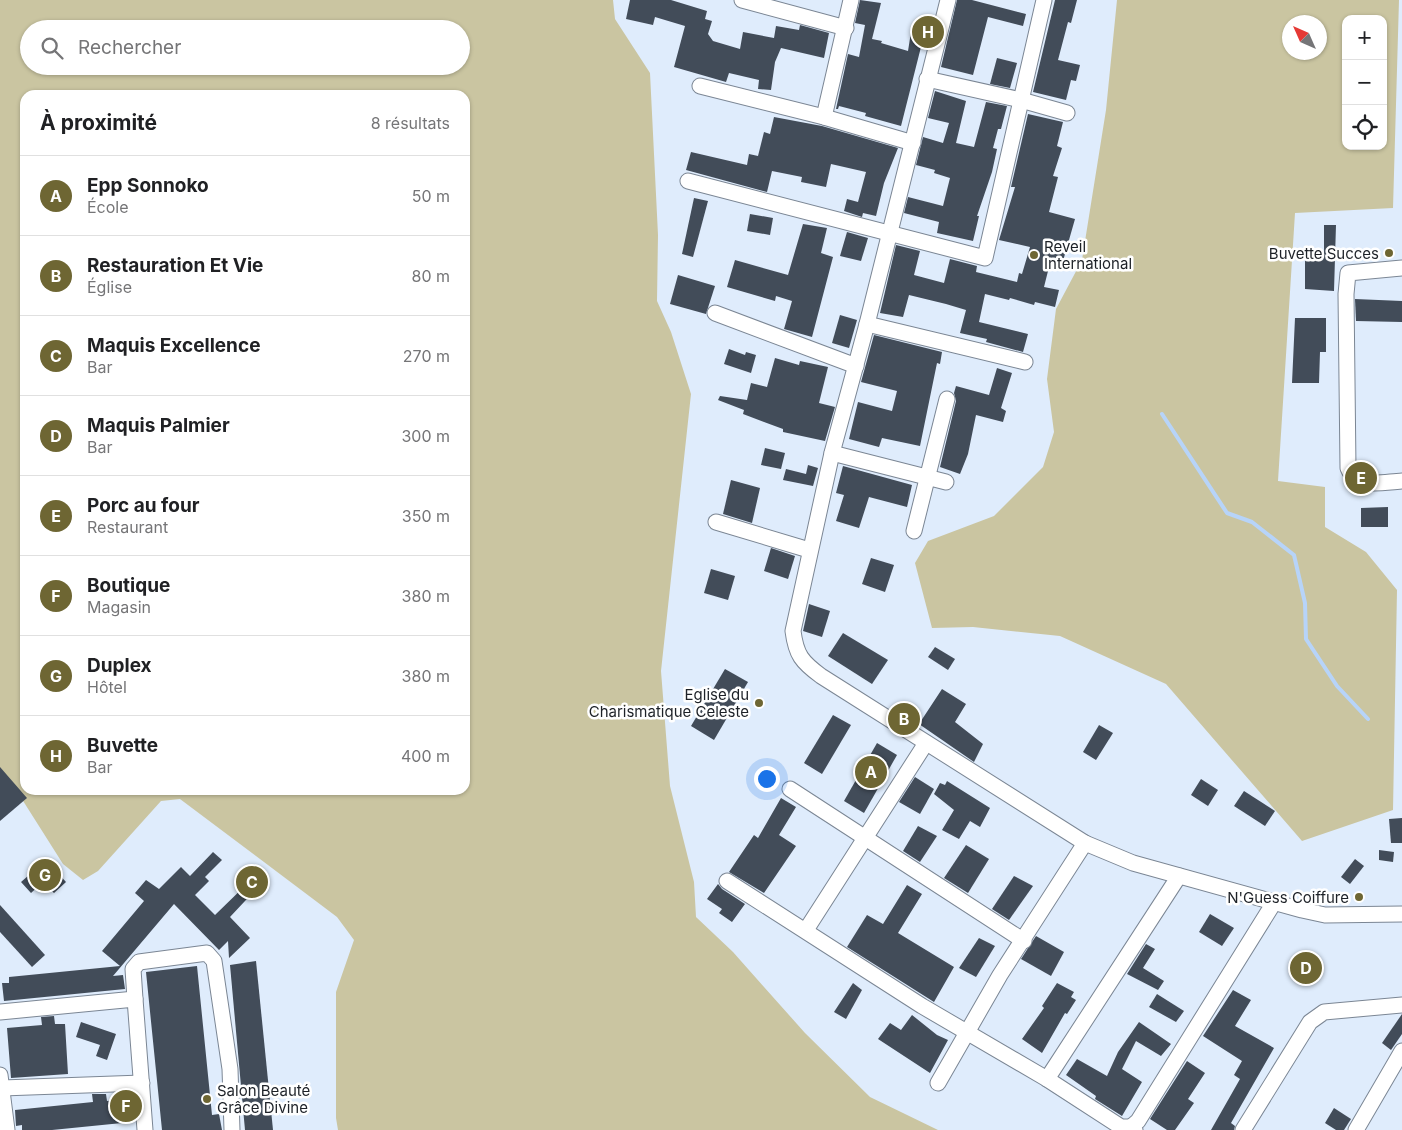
<!DOCTYPE html>
<html lang="fr">
<head>
<meta charset="utf-8">
<style>
  :root { --surface:#fff; --page:#f2f2f2; --text:#202124; --muted:#757577; --line:#e0e0e0; --accent:#6e6633 }
  body { margin:0; font-family:Inter,sans-serif; background:var(--page); color:var(--text) }
  .controls { position:absolute; right:15px; top:15px; display:grid; overflow:hidden; border-radius:10px; box-shadow:0 1px 4px #0004 }
  .controls button { width:45px; height:45px; display:grid; place-items:center; padding:0; border:0; border-bottom:1px solid var(--line); background:var(--surface); color:var(--text); font:25px sans-serif }
  .compass { position:absolute; left:1282px; top:15px; width:45px; height:45px; border-radius:50%; background:var(--surface); box-shadow:0 1px 4px #0004; rotate:315deg }
  .you { position:absolute; left:766px; top:778px; width:18px; height:18px; margin:-12px; border:4px solid #fff; border-radius:50%; background:#1a73e8; box-shadow:0 0 0 8px #1a73e833 }
  .badge { display:grid; place-items:center; width:32px; height:32px; border-radius:50%; background:var(--accent); color:#fff; font-size:16px; font-weight:700 }
  .pin { position:absolute; translate:-50% -50%; border:2px solid #fff; box-shadow:0 1px 5px #0006 }
  .list { margin:0; padding:0; list-style:none }
  h2 { display:flex; justify-content:space-between; align-items:center; height:65px; margin:0; padding:0 20px; font-size:21px }
  h2 small { font-size:16px; font-weight:400; color:var(--muted) }
  .list li { display:grid; grid-template-columns:32px 1fr auto; gap:15px; align-items:center; box-sizing:border-box; height:80px; padding:0 20px; border-top:1px solid var(--line) }
  .list b { display:block; font-size:19px; white-space:nowrap }
  .list p { margin:0; font-size:16px; white-space:nowrap; color:var(--muted) }
  .list em { font-size:16px; font-style:normal; color:var(--muted) }
  .icon { flex:none; width:28px; height:28px; fill:none; stroke:currentColor; stroke-width:2; stroke-linecap:round; stroke-linejoin:round }
  .map { position:relative; flex:none; width:1402px; height:1130px; overflow:hidden }
  .search { position:absolute; background:var(--surface); box-shadow:0 1px 4px #0004; left:20px; top:20px; width:450px; height:55px; display:flex; align-items:center; gap:12px; box-sizing:border-box; padding:0 18px; border-radius:28px; color:var(--muted); font-size:19px }
  .panel { position:absolute; background:var(--surface); box-shadow:0 1px 4px #0004; left:20px; top:90px; width:450px; height:705px; border-radius:15px }
  .map>svg:first-child { display:block }
</style>
</head>
<body>
<div class="map">
<svg width="1402" height="1130" viewBox="0 0 1402 1130">
  <rect width="100%" height="100%" fill="#dfecfc"/>
  <g fill="#cac5a1" fill-rule="evenodd">
    <path d="M0 0H613L615 19 650 73 658 235 657 301 671 332 691 394 661 671 670 786 694 882 696 917 733 952 805 1033 870 1097 938 1130H338L336 1118V992L354 940 337 917 180 799 161 801 98 871 83 880 63 864 13 785 0 772ZM29 29H461V66H29ZM25 95H465V790H25Z"/>
    <path d="M1117 0H1399L1393 208 1295 213 1278 481 1325 487V527L1366 552 1397 590 1393 810 1302 841 1166 684 1060 636 973 627 932 628 915 563 928 541 994 516 1043 467 1054 432 1047 379 1056 309 1082 260 1106 110ZM1346 19H1383V146H1346ZM1290 22H1320V52H1290Z"/>
  </g>
  <g fill="none" stroke-linecap="round" stroke-linejoin="round">
    <path stroke="#b7d4f9" stroke-width="4" d="M1162 414 1227 513 1252 522 1294 555 1305 603 1306 639 1337 686 1368 719"/>
  </g>
  <g fill="#424c59">
    <path d="M630 0H671L707 11 705 19 712 21 708 34 713 41 740 49 743 32 774 38 776 26 799 30 800 25 829 33 824 58 781 48 775 62 771 90 758 89 759 80 729 73 726 82 674 67 685 26 655 17 653 25 626 19Z"/>
    <path d="M860 0 881 3 872 39 882 41 881 43 908 51 912 26 929 30 927 44 922 43 901 126 865 116 866 113 839 106 838 109H836L848 54 859 57 865 25 855 23Z"/>
    <path d="M957 0H972L1026 14 1023 26 988 17 973 75 941 67Z"/>
    <path d="M1055 0H1077L1071 23 1068 22 1058 60 1080 65 1076 81 1071 80 1066 100 1033 92Z"/>
    <path d="M997 58 1017 63 1010 88 990 84Z"/>
    <path d="M935 91 966 101 956 143 974 147 986 102 1007 106 1001 129H998L993 148 997 149 992 172 977 216H979L973 241 937 233 939 222 904 213 908 197 943 206 950 178 934 173 935 170 916 165 923 137 943 143 949 123 928 118Z"/>
    <path d="M1028 114 1063 122 1057 146 1062 148 1053 176 1058 177 1049 212 1075 219 1063 261 1059 260 1057 269 1049 267 1044 287 1059 290 1055 307 1035 302 1034 305 1010 298 1009 300 985 294 979 322 1028 334 1023 352 986 342 987 339 960 333 966 310 946 304 909 295 903 317 880 313 896 245 920 251 914 275 944 283 950 259 977 266 976 272 1017 282 1019 273 1022 274 1030 247 999 240 1015 187H1011Z"/>
    <path d="M774 117 822 126 898 148 884 183 876 216 863 213 862 217 844 211 847 199 858 202 866 172 831 164 826 187 801 182 802 177 772 171 767 192 686 170 691 152 747 165 749 154 758 156 764 132 770 134Z"/>
    <path d="M694 198 708 201 693 257 682 254Z"/>
    <path d="M750 214 773 218 770 235 747 231Z"/>
    <path d="M803 224 827 228 821 253 833 257 812 337 784 329 792 301 776 296 775 301 727 287 735 260 788 275Z"/>
    <path d="M1324 225H1336L1334 291 1305 289V253H1324Z"/>
    <path d="M847 232 868 238 861 261 840 256Z"/>
    <path d="M678 275 715 286 706 314 670 304Z"/>
    <path d="M1355 299 1402 301V322L1356 321Z"/>
    <path d="M840 315 857 320 849 348 832 343Z"/>
    <path d="M1295 318H1326V352H1320L1319 383H1292Z"/>
    <path d="M874 335 942 352 940 364 937 363 920 446 882 438 879 447 849 439 858 402 892 411 897 391 861 382Z"/>
    <path d="M729 349 745 355 746 352 756 355 751 373 724 364Z"/>
    <path d="M775 358 799 365 800 361 828 367 819 403 835 407 825 441 783 432V429L743 414 744 410 718 400 720 396 747 400 751 383 767 387Z"/>
    <path d="M997 368 1012 373 1001 408 1006 411 1003 422 976 415 968 454 960 474 940 467 956 401 954 393 956 386 989 395Z"/>
    <path d="M765 448 785 453 781 469 761 465Z"/>
    <path d="M808 465 818 468 813 486 783 480 786 469 806 474Z"/>
    <path d="M843 466 912 485 907 507 869 497 859 528 836 521 844 495 836 493Z"/>
    <path d="M731 480 760 488 752 523 723 514Z"/>
    <path d="M1388 507V527H1361V508Z"/>
    <path d="M771 548 795 556 788 579 764 571Z"/>
    <path d="M871 558 894 565 885 592 862 584Z"/>
    <path d="M711 569 735 576 728 600 704 593Z"/>
    <path d="M809 604 830 611 822 637 803 631Z"/>
    <path d="M843 633 888 660 872 684 828 656Z"/>
    <path d="M935 647 955 659 948 670 928 657Z"/>
    <path d="M725 669 748 682 714 740 691 726Z"/>
    <path d="M942 689 966 704 955 722 983 744 974 762 919 724Z"/>
    <path d="M833 715 851 725 822 774 804 763Z"/>
    <path d="M1099 725 1113 733 1096 760 1083 752Z"/>
    <path d="M877 743 897 755 864 813 844 801Z"/>
    <path d="M0 767 27 798 0 821Z"/>
    <path d="M915 777 934 789 920 814 899 802Z"/>
    <path d="M1201 779 1218 790 1208 806 1191 795Z"/>
    <path d="M947 781 990 808 980 827 970 821 959 839 942 830 954 810 934 794 940 783 945 785Z"/>
    <path d="M1244 791 1275 811 1265 826 1234 806Z"/>
    <path d="M781 798 796 807 779 835 796 846 764 893 729 872 754 835 758 838Z"/>
    <path d="M1402 818V843H1391L1389 819Z"/>
    <path d="M918 826 937 836 920 862 903 851Z"/>
    <path d="M966 845 989 859 968 893 944 878Z"/>
    <path d="M1379 850 1394 852 1393 862 1379 860Z"/>
    <path d="M213 852 222 860 205 877 209 881 195 895 215 915 252 879 259 886 230 917 250 938 229 958 228 941 219 950 174 904 113 976 123 975 125 989 4 1001 2 983H9V977L120 966 102 951 144 901 135 893 146 880 159 889 181 867 190 876Z"/>
    <path d="M1355 859 1364 866 1350 884 1341 877Z"/>
    <path d="M44 862 55 875 57 872 66 882 54 893 43 882 31 893 21 882Z"/>
    <path d="M1014 876 1033 886 1009 920 992 909Z"/>
    <path d="M718 884 722 889 745 904 732 922 719 913 722 909 707 899Z"/>
    <path d="M907 885 922 894 898 933 954 967 934 1002 847 947 867 915 883 924Z"/>
    <path d="M0 905 45 955 32 967 0 932Z"/>
    <path d="M1210 914 1234 928 1222 946 1199 932Z"/>
    <path d="M1036 936 1064 952 1051 976 1021 959Z"/>
    <path d="M979 938 995 946 976 977 959 968Z"/>
    <path d="M1146 944 1155 949 1143 968 1164 981 1158 990 1127 974Z"/>
    <path d="M256 961 273 1130H245L230 965Z"/>
    <path d="M197 966 212 1115 219 1114 222 1130H162L146 972Z"/>
    <path d="M853 983 862 990 846 1019 834 1012Z"/>
    <path d="M1057 983 1074 992 1071 997 1076 1000 1067 1014 1065 1013 1042 1053 1022 1039 1044 1008 1042 1006Z"/>
    <path d="M1233 990 1251 1000 1235 1026 1274 1048 1231 1123 1235 1126 1234 1130H1211L1240 1079 1234 1075 1242 1061 1203 1036Z"/>
    <path d="M1157 994 1184 1011 1176 1022 1149 1007Z"/>
    <path d="M1402 1014V1034L1391 1050 1382 1043Z"/>
    <path d="M912 1015 937 1035 948 1040 930 1073 878 1039 890 1023 901 1030Z"/>
    <path d="M54 1016 55 1024H65L68 1074 11 1078 7 1028 42 1025 41 1017Z"/>
    <path d="M81 1022 116 1034 107 1060 96 1056 100 1045 76 1037Z"/>
    <path d="M1139 1022 1171 1044 1161 1056 1136 1041 1122 1069 1142 1082 1122 1116 1095 1099 1096 1096 1066 1075 1077 1059 1107 1076 1118 1052Z"/>
    <path d="M1187 1061 1205 1073 1188 1099 1194 1103 1175 1130H1167L1150 1119Z"/>
    <path d="M92 1094H106L107 1101 129 1099 132 1122 52 1130H22V1125L16 1126 15 1110 93 1102Z"/>
    <path d="M1334 1108 1351 1119 1344 1130H1336L1325 1123Z"/>
  </g>
  <g fill="none" stroke-linecap="round" stroke-linejoin="round">
    <defs>
      <g id="street">
        <path d="M742 0 846 28"/>
        <path d="M948 0 867 324 832 453 793 631C796 655 802 662 821 676L1085 843 1133 863 1302 910 1325 915 1402 914"/>
        <path d="M927 79 1021 100 1067 113"/>
        <path d="M700 86 824 117 913 143"/>
        <path d="M824 117 851 0"/>
        <path d="M688 181 985 258 1044 0"/>
        <path d="M1402 268 1348 273 1346 294 1348 468C1357 490 1382 482 1402 481"/>
        <path d="M715 313 856 366"/>
        <path d="M867 324 1025 362"/>
        <path d="M832 453 946 482"/>
        <path d="M716 522 809 550"/>
        <path d="M914 531 947 399"/>
        <path d="M790 789 1024 941"/>
        <path d="M727 881 922 1006 1047 1079 1121 1127H1131L1135 1130"/>
        <path d="M806 930 926 743"/>
        <path d="M135 999 133 969 139 962 207 953 214 961 230 1069 232 1130"/>
        <path d="M0 1012 135 999 145 1130"/>
        <path d="M0 1075 7 1130"/>
        <path d="M1047 1079 1179 876"/>
        <path d="M938 1083 1000 975 1085 843"/>
        <path d="M2 1088 142 1083"/>
        <path d="M1131 1127 1138 1121 1275 901"/>
        <path d="M1243 1130 1310 1022 1324 1012 1402 1005"/>
        <path d="M1356 1130 1402 1051"/>
      </g>
    </defs>
    <use href="#street" stroke="#7b8694" stroke-width="17"/>
    <use href="#street" stroke="#fff" stroke-width="15"/>
  </g>
  <g fill="#6e6633" stroke="#fff" stroke-width="2">
    <circle cx="1389" cy="253" r="5"/>
    <circle cx="1034" cy="255" r="5"/>
    <circle cx="759" cy="703" r="5"/>
    <circle cx="1359" cy="897" r="5"/>
    <circle cx="207" cy="1099" r="5"/>
  </g>
  <g text-anchor="middle" dominant-baseline="central" stroke-width="5" stroke-linejoin="round" paint-order="stroke">
    <g font-size="15" fill="#1d2127" stroke="#fff" text-anchor="end">
      <text x="1044" y="246" text-anchor="start">Reveil<tspan x="1044" dy="17">International</tspan></text>
      <text x="1379" y="253">Buvette Succes</text>
      <text x="749" y="694">Eglise du<tspan x="749" dy="17">Charismatique Celeste</tspan></text>
      <text x="1349" y="897">N'Guess Coiffure</text>
      <text x="217" y="1090" text-anchor="start">Salon Beauté<tspan x="217" dy="17">Grâce Divine</tspan></text>
    </g>
  </g>
</svg>
<div class="controls">
<button>+</button>
<button>−</button>
<button><svg class="icon" aria-label="locate" viewBox="0 0 24 24"><circle cx="12" cy="12" r="6"/><path d="M12 2v4M12 18v4M2 12h4M18 12h4"/></svg></button>
</div>
<svg class="compass" viewBox="-18 -18 36 36"><path d="M0-13l5 13h-10z" fill="#e53935"/><path d="M0 13l5-13h-10z" fill="#757577"/></svg>
<div class="you"></div>
<div class="pin badge" style="left:871px;top:772px">A</div>
<div class="pin badge" style="left:904px;top:719px">B</div>
<div class="pin badge" style="left:252px;top:882px">C</div>
<div class="pin badge" style="left:1306px;top:968px">D</div>
<div class="pin badge" style="left:1361px;top:478px">E</div>
<div class="pin badge" style="left:126px;top:1106px">F</div>
<div class="pin badge" style="left:45px;top:875px">G</div>
<div class="pin badge" style="left:928px;top:32px">H</div>
<div class="search"><svg class="icon" aria-label="search" viewBox="0 0 24 24"><circle cx="10" cy="10" r="6"/><path d="M15 15l6 6"/></svg>Rechercher</div>
<section class="panel">
<h2>À proximité<small>8 résultats</small></h2>
<ul class="list">
<li><span class="badge">A</span><div><b>Epp Sonnoko</b><p>École</p></div><em>50 m</em></li>
<li><span class="badge">B</span><div><b>Restauration Et Vie</b><p>Église</p></div><em>80 m</em></li>
<li><span class="badge">C</span><div><b>Maquis Excellence</b><p>Bar</p></div><em>270 m</em></li>
<li><span class="badge">D</span><div><b>Maquis Palmier</b><p>Bar</p></div><em>300 m</em></li>
<li><span class="badge">E</span><div><b>Porc au four</b><p>Restaurant</p></div><em>350 m</em></li>
<li><span class="badge">F</span><div><b>Boutique</b><p>Magasin</p></div><em>380 m</em></li>
<li><span class="badge">G</span><div><b>Duplex</b><p>Hôtel</p></div><em>380 m</em></li>
<li><span class="badge">H</span><div><b>Buvette</b><p>Bar</p></div><em>400 m</em></li>
</ul>
</section>
</div>
</body>
</html>
